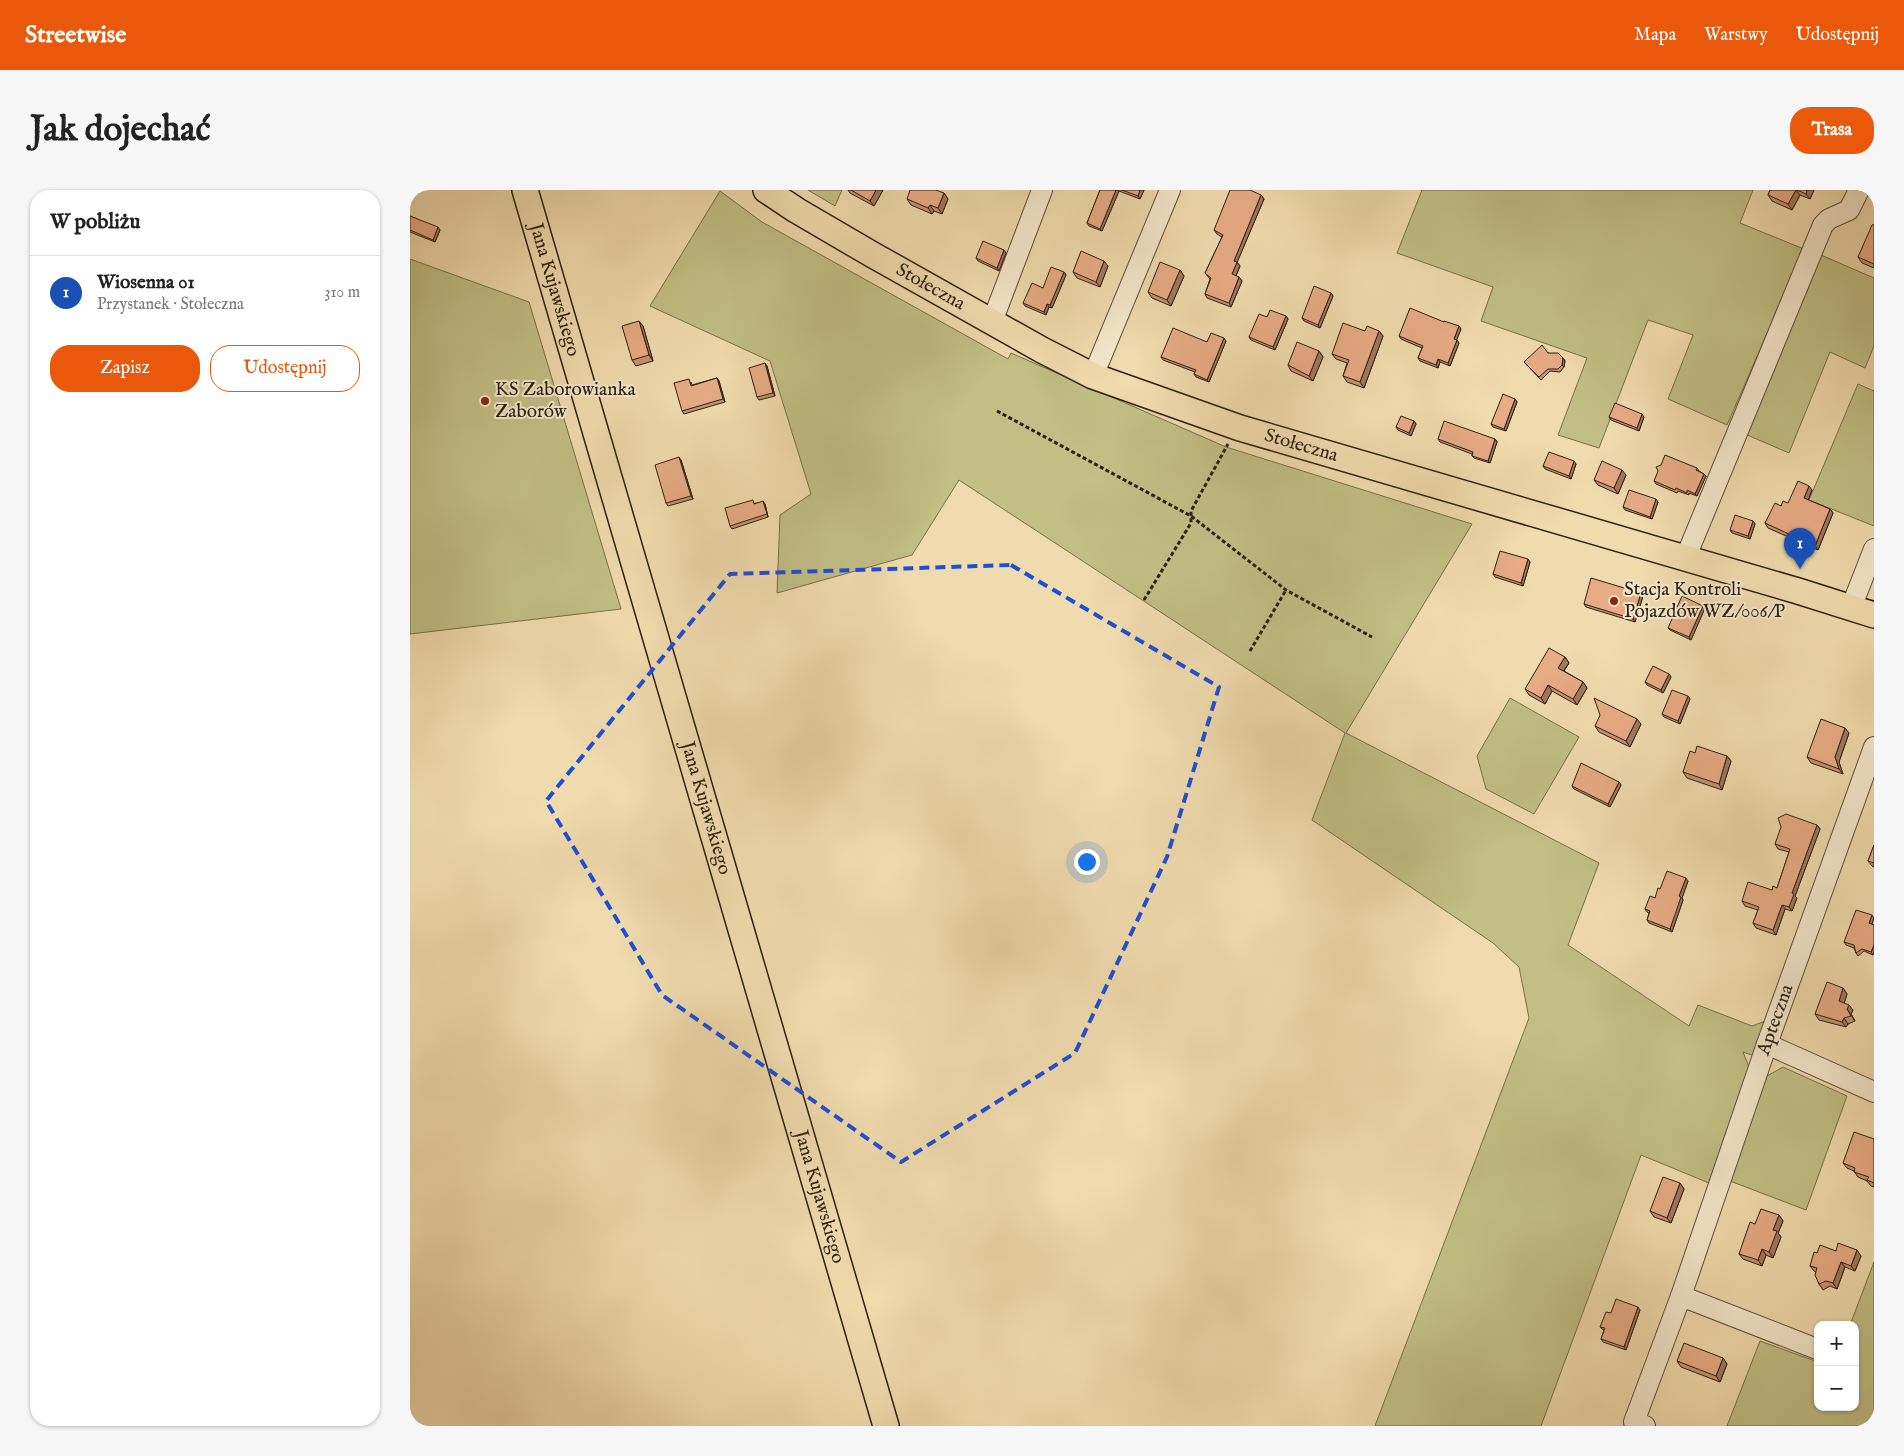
<!DOCTYPE html>
<html lang="pl">
<head>
<meta charset="utf-8">
<style>
  :root { --surface:#fff; --page:#f6f6f6; --text:#222; --muted:#767676; --line:#e0e0e0; --accent:#ea580c }
  body { margin:0; font-family:"IM FELL English",serif; background:var(--page); color:var(--text) }
  .controls { position:absolute; right:15px; bottom:15px; display:grid; overflow:hidden; border-radius:10px; box-shadow:0 1px 4px #0004 }
  .controls button { width:45px; height:45px; display:grid; place-items:center; padding:0; border:0; border-bottom:1px solid var(--line); background:var(--surface); color:var(--text); font:25px sans-serif }
  .you { position:absolute; left:676px; top:671px; width:18px; height:18px; margin:-12px; border:4px solid #fff; border-radius:50%; background:#1a73e8; box-shadow:0 0 0 8px #1a73e833 }
  .badge { display:grid; place-items:center; width:32px; height:32px; border-radius:50%; background:var(--accent); color:#fff; font-size:16px; font-weight:700 }
  .pin { position:absolute; translate:-50% -41px; filter:drop-shadow(0 1px 2px #0008) }
  .pin::after { content:''; position:absolute; top:26px; width:18px; height:15px; background:inherit; clip-path:polygon(0 0,100% 0,50% 100%) }
  .list { margin:0; padding:0; list-style:none }
  h2 { display:flex; justify-content:space-between; align-items:center; height:65px; margin:0; padding:0 20px; font-size:21px }
  h2 small { font-size:16px; font-weight:400; color:var(--muted) }
  .list li { display:grid; grid-template-columns:32px 1fr auto; gap:15px; align-items:center; box-sizing:border-box; height:75px; padding:0 20px; border-top:1px solid var(--line) }
  .list b { display:block; font-size:19px; white-space:nowrap }
  .list p { margin:0; font-size:16px; white-space:nowrap; color:var(--muted) }
  .list em { font-size:16px; font-style:normal; color:var(--muted) }
  .actions { display:flex; gap:10px; padding:15px 20px }
  .actions a { flex:1; padding:11px 0; border:1px solid var(--accent); border-radius:20px; text-align:center; font-size:18px; color:var(--accent) }
  .actions .main { background:var(--accent); color:#fff }
  .map { position:relative; flex:none; width:1464px; height:1236px; overflow:hidden; border-radius:20px }
  header { display:flex; align-items:center; gap:30px; box-sizing:border-box; height:70px; padding:0 25px; background:var(--accent); color:#fff }
  header strong { font-size:24px }
  nav { display:flex; gap:28px; margin-inline-start:auto; font-size:18px }
  .intro { display:flex; align-items:center; justify-content:space-between; box-sizing:border-box; height:120px; padding:0 30px }
  h1 { margin:0; font-size:35px }
  .button { padding:12px 22px; border-radius:20px; background:var(--accent); color:#fff; font-size:18px; font-weight:700 }
  main { display:flex; gap:30px; padding:0 30px }
  aside { flex:1; background:var(--surface); border-radius:20px; box-shadow:0 1px 4px #0004 }
  .map>svg:first-child { display:block }
</style>
</head>
<body>
<header>
<strong>Streetwise</strong>
<nav><a>Mapa</a><a>Warstwy</a><a>Udostępnij</a></nav>
</header>
<div class="intro"><h1>Jak dojechać</h1><a class="button">Trasa</a></div>
<main>
<aside>
<h2>W pobliżu<small></small></h2>
<ul class="list">
<li><span class="badge" style="background:#1a4fb4">1</span><div><b>Wiosenna 01</b><p>Przystanek · Stołeczna</p></div><em>310 m</em></li>
</ul>
<div class="actions"><a class="main">Zapisz</a><a>Udostępnij</a></div>
</aside>
<div class="map">
<svg width="1464" height="1236" viewBox="0 0 1464 1236">
  <rect width="100%" height="100%" fill="#f0dbae"/>
  <filter id="stains"><feTurbulence type="fractalNoise" baseFrequency=".004" numOctaves="4"/><feColorMatrix values="0 0 0 0 .2 0 0 0 0 .09 0 0 0 0 .02 0 0 0 .5 -.17"/></filter>
  <radialGradient id="worn" r=".72"><stop offset=".6" stop-color="#630" stop-opacity="0"/><stop offset="1" stop-color="#630" stop-opacity=".3"/></radialGradient>
  <g fill="#c2be85" stroke="#766f4c">
    <path d="M398 0H432L425 16Z"/>
    <path d="M1012 0H1343L1330 33 1394 59 1317 235 1258 209 1283 145 1238 130 1189 258 1148 245 1177 168 1071 131 1083 97 987 63Z"/>
    <path d="M310 1 352 32 598 169 601 163 816 257 1062 334 936 543 1189 673 1158 755 1279 836 1288 815 1342 836 1358 830 1345 866 1333 862 1339 877 1299 993 1231 965 1131 1236H965L1119 828 1109 777 1083 753 902 630 935 543 549 290 502 365 367 403 370 325 401 304 360 171 240 116Z"/>
    <path d="M1411 65 1464 88V156L1455 178 1420 162 1379 263 1335 244Z"/>
    <path d="M0 69 119 112 211 419 0 444Z"/>
    <path d="M1448 194 1464 201V336L1399 310Z"/>
    <path d="M1100 508 1169 547 1124 624 1076 599 1067 566Z"/>
    <path d="M1373 877 1437 906 1396 1020 1320 991 1357 886Z"/>
    <path d="M1464 1072V1236H1317L1350 1151 1408 1172V1217H1445V1135H1440Z"/>
  </g>
  <g fill="none" stroke-linecap="round" stroke-linejoin="round">
    <defs>
      <g id="minor">
        <path d="M582 132 632 0"/>
        <path d="M683 186 760 0"/>
        <path d="M1275 369 1413 35 1419 29 1439 20 1449 0"/>
        <path d="M1441 418 1464 359"/>
        <path d="M1357 854 1464 902"/>
        <path d="M1271 1106 1407 1159"/>
        <path id="s1" d="M1235 1236 1224 1232 1271 1106 1357 854 1464 557"/>
      </g>
      <g id="major">
        <path id="s2" d="M115 0 476 1236"/>
        <path id="s3" d="M356 0 386 20 463 65 632 160 683 186 830 238 1388 401 1464 425"/>
      </g>
    </defs>
    <use href="#minor" stroke="#5c4f39" stroke-width="22"/>
    <use href="#major" stroke="#2b2012" stroke-width="28"/>
    <g stroke="#2b2012" stroke-width="3" stroke-dasharray="4 2.5" stroke-linecap="butt">
      <path d="M587 221 781 326 876 400 962 447"/>
      <path d="M734 410 781 333V321L818 254"/>
      <path d="M840 461 876 400"/>
    </g>
    <use href="#minor" stroke="#f5e8ca" stroke-width="20"/>
    <use href="#major" stroke="#f0dbae" stroke-width="25"/>
  </g>
  <g fill="#c79373" stroke="#2b2012">
    <path d="M438 0H473L464 16 440 3Z"/>
    <path d="M690 0H734L730 9 709 1 692 41 679 36 677 33Z"/>
    <path d="M1360 0H1404L1400 9 1390 5 1382 20 1362 11 1358 5Z"/>
    <path d="M534 3 538 9 532 24 524 21 522 24 501 15 497 9Z"/>
    <path d="M851 5 854 9 827 72 830 76 826 86 829 87 832 91 821 117 797 108 795 104 800 89 795 83 812 47 807 44 804 40Z"/>
    <path d="M0 26 30 40 25 52 0 42Z"/>
    <path d="M1464 34V78L1452 73 1448 67Z"/>
    <path d="M594 60 596 63 589 81 568 71 566 68Z"/>
    <path d="M698 76 690 97 667 88 663 82Z"/>
    <path d="M770 80 774 86 761 116 742 108 738 102Z"/>
    <path d="M654 82 656 85 642 118 639 117 636 125 615 116 613 113Z"/>
    <path d="M921 103 923 106 910 138 894 131 892 128Z"/>
    <path d="M876 126 878 129 865 160 841 150 839 147 857 127Z"/>
    <path d="M1034 132 1049 136 1051 139 1046 150 1049 153 1040 176 1030 172 1028 178 1010 171 1008 168 1012 158 991 149 989 146Z"/>
    <path d="M233 136 243 171 226 176 222 170Z"/>
    <path d="M955 141H969L973 146 954 198 937 192 933 186 937 173 926 169 922 164Z"/>
    <path d="M816 151 799 192 786 187 784 184 785 182 753 170 751 167 797 152Z"/>
    <path d="M909 161 913 167 903 191 881 181 878 175Z"/>
    <path d="M1138 163 1153 168 1155 171 1154 177 1150 182 1140 181 1131 190 1114 172Z"/>
    <path d="M357 176 365 206 349 210 347 207Z"/>
    <path d="M307 188 309 191 315 212 274 224 272 221 281 192 282 195Z"/>
    <path d="M1105 209 1107 212 1096 241 1083 237 1081 234Z"/>
    <path d="M1199 227H1234L1229 241 1201 230Z"/>
    <path d="M1004 231 1006 234 1001 246 988 240 986 237Z"/>
    <path d="M1028 249H1085L1087 252 1080 273 1064 268 1062 266V264L1030 252Z"/>
    <path d="M271 270 283 309 258 316 256 313Z"/>
    <path d="M1166 274 1161 289 1135 279 1133 276Z"/>
    <path d="M1287 278 1289 281 1294 284 1296 286 1287 306 1279 303V305L1268 301 1267 303 1246 294 1244 291Z"/>
    <path d="M1216 285 1208 304 1188 295 1184 290Z"/>
    <path d="M1402 300 1398 310 1420 319 1423 323 1408 360 1358 338 1355 333 1371 316 1378 313Z"/>
    <path d="M1248 312 1242 329 1215 320 1213 317Z"/>
    <path d="M345 313 355 314 358 327 322 339 320 336Z"/>
    <path d="M1343 331 1345 334 1340 349 1322 343 1320 340Z"/>
    <path d="M1120 372 1113 396 1085 387 1083 384Z"/>
    <path d="M1231 403 1233 406 1225 432 1176 417 1174 414Z"/>
    <path d="M1293 416 1295 418 1281 450 1260 440 1258 438Z"/>
    <path d="M1155 467 1159 473 1154 481 1173 492 1177 498 1167 515 1142 501 1135 514 1119 505 1115 499Z"/>
    <path d="M1259 484 1261 487 1253 503 1237 495 1235 492Z"/>
    <path d="M1280 509 1270 534 1254 527 1252 524Z"/>
    <path d="M1231 534 1220 557 1189 542 1185 536Z"/>
    <path d="M1439 543 1429 572 1433 584 1401 573 1397 567Z"/>
    <path d="M1285 563 1317 566 1321 571 1312 600 1277 588 1273 582Z"/>
    <path d="M1209 592 1211 595 1200 617 1164 599 1162 596Z"/>
    <path d="M1407 635 1410 639 1385 706 1387 708 1382 721 1375 719 1366 745 1346 738 1343 733 1348 720 1335 716 1332 711 1362 700 1367 698 1379 662 1368 659 1365 654Z"/>
    <path d="M1464 655V677L1462 676 1458 671Z"/>
    <path d="M1278 691 1272 708 1273 710 1262 742 1239 733 1237 730 1239 723 1237 722 1235 719 1245 708 1250 699Z"/>
    <path d="M1464 728 1462 734 1464 735 1463 765 1454 761 1448 766 1446 763 1444 758 1436 755 1434 752Z"/>
    <path d="M1433 798 1437 804 1434 813 1443 820 1441 824 1445 831 1438 834 1436 837 1409 830 1405 824Z"/>
    <path d="M1464 949V997L1461 996 1457 991 1448 987 1444 981 1437 978 1433 973Z"/>
    <path d="M1270 993 1274 999 1261 1033 1244 1027 1240 1021Z"/>
    <path d="M1369 1025 1373 1031 1368 1043 1371 1047 1363 1068 1356 1065 1352 1076 1333 1069 1329 1064 1345 1034Z"/>
    <path d="M1426 1061 1451 1066 1445 1081 1435 1077 1427 1099 1420 1096 1413 1100 1409 1094 1406 1082 1404 1081 1400 1076 1407 1063Z"/>
    <path d="M1230 1120 1216 1160 1193 1152 1191 1149 1194 1140 1192 1139 1190 1137 1201 1123Z"/>
    <path d="M1313 1168 1317 1174 1310 1192 1271 1177 1267 1171Z"/>
  </g>
  <g fill="#a2785e" stroke="#2b2012">
    <path d="M466 0H473L464 16 460 11Z"/>
    <path d="M706 0 709 1 692 41 690 39Z"/>
    <path d="M730 0H734L730 9 728 6Z"/>
    <path d="M1386 0 1390 5 1382 20 1378 14Z"/>
    <path d="M1397 0H1404L1400 9 1396 4Z"/>
    <path d="M534 3 538 9 532 24 528 18Z"/>
    <path d="M851 5 854 9 826 75 824 71Z"/>
    <path d="M520 15 524 21 522 24 518 18Z"/>
    <path d="M28 37 30 40 25 52 23 50Z"/>
    <path d="M594 60 596 63 589 81 587 78Z"/>
    <path d="M694 71 698 76 690 97 686 92Z"/>
    <path d="M827 72 830 76 825 88 822 84Z"/>
    <path d="M770 80 774 86 761 116 757 110Z"/>
    <path d="M654 82 656 85 642 118 640 115Z"/>
    <path d="M829 87 832 91 821 117 819 113Z"/>
    <path d="M921 103 923 106 910 138 908 135Z"/>
    <path d="M637 114 639 117 636 125 634 122Z"/>
    <path d="M876 126 878 129 865 160 863 157Z"/>
    <path d="M229 131 233 136 243 171 239 165Z"/>
    <path d="M1049 136 1051 139 1046 152 1044 149Z"/>
    <path d="M969 141 973 146 954 198 950 192Z"/>
    <path d="M814 148 816 151 799 192 797 190Z"/>
    <path d="M1047 150 1049 153 1040 176 1038 173Z"/>
    <path d="M909 161 913 167 903 191 899 186Z"/>
    <path d="M1153 168 1155 171 1154 177 1152 175Z"/>
    <path d="M1028 169 1030 172 1028 178 1026 175Z"/>
    <path d="M355 173 357 176 365 206 363 203Z"/>
    <path d="M307 188 309 191 315 212 313 209Z"/>
    <path d="M1105 209 1107 212 1096 241 1094 239Z"/>
    <path d="M1232 224 1234 227 1229 241 1227 238Z"/>
    <path d="M1004 231 1006 234 1001 246 999 243Z"/>
    <path d="M1085 249 1087 252 1080 273 1078 271Z"/>
    <path d="M269 267 271 270 283 309 281 306Z"/>
    <path d="M1164 271 1166 274 1161 289 1159 286Z"/>
    <path d="M1212 280 1216 285 1208 304 1204 298Z"/>
    <path d="M1294 284 1296 286 1287 306 1285 304Z"/>
    <path d="M1399 296 1402 300 1397 313 1394 308Z"/>
    <path d="M1246 309 1248 312 1242 329 1240 327Z"/>
    <path d="M353 311 355 314 358 327 357 324Z"/>
    <path d="M1420 319 1423 323 1408 360 1405 356Z"/>
    <path d="M1343 331 1345 334 1340 349 1338 346Z"/>
    <path d="M1118 369 1120 372 1113 396 1111 393Z"/>
    <path d="M1231 403 1233 406 1225 432 1223 429Z"/>
    <path d="M1293 416 1295 418 1281 450 1279 447Z"/>
    <path d="M1155 467 1159 473 1152 483 1148 478Z"/>
    <path d="M1259 484 1261 487 1253 503 1251 500Z"/>
    <path d="M1173 492 1177 498 1167 515 1163 509Z"/>
    <path d="M1138 495 1142 501 1135 514 1131 508Z"/>
    <path d="M1278 506 1280 509 1270 534 1268 531Z"/>
    <path d="M1227 529 1231 534 1220 557 1216 551Z"/>
    <path d="M1435 538 1439 543 1429 572 1433 584 1429 579 1425 567Z"/>
    <path d="M1317 566 1321 571 1312 600 1309 594Z"/>
    <path d="M1209 592 1211 595 1200 617 1198 614Z"/>
    <path d="M1407 635 1410 639 1385 706 1387 708 1382 721 1379 717 1382 703Z"/>
    <path d="M1276 688 1278 691 1272 708 1273 710 1262 742 1260 739 1269 706Z"/>
    <path d="M1372 715 1375 719 1366 745 1363 740Z"/>
    <path d="M1462 725 1464 728 1461 736 1459 733Z"/>
    <path d="M1464 755V763L1463 765 1461 762Z"/>
    <path d="M1433 798 1437 804 1433 817 1429 811Z"/>
    <path d="M1439 815 1443 820 1441 824 1445 831 1437 819Z"/>
    <path d="M1434 828 1438 834 1436 837 1432 832Z"/>
    <path d="M1270 993 1274 999 1261 1033 1257 1028Z"/>
    <path d="M1369 1025 1373 1031 1368 1043 1371 1047 1363 1068 1359 1062 1363 1040Z"/>
    <path d="M1352 1059 1356 1065 1352 1076 1348 1070Z"/>
    <path d="M1447 1060 1451 1066 1445 1081 1441 1076Z"/>
    <path d="M1431 1072 1435 1077 1427 1099 1423 1093Z"/>
    <path d="M1228 1117 1230 1120 1216 1160 1214 1157Z"/>
    <path d="M1313 1168 1317 1174 1310 1192 1306 1186Z"/>
  </g>
  <g fill="#e7ab86" stroke="#2b2012">
    <path d="M441 0H466L460 11Z"/>
    <path d="M500 0H526L534 3 528 18 520 15 518 18 497 9Z"/>
    <path d="M690 0H706L690 39 677 33Z"/>
    <path d="M712 0H730L728 6Z"/>
    <path d="M820 0H840L851 5 824 71 827 72 822 84 829 87 819 113 795 104 801 88 795 83 813 45 804 40Z"/>
    <path d="M1360 0H1386L1378 14 1358 5Z"/>
    <path d="M1387 0H1397L1396 4Z"/>
    <path d="M0 26 28 37 23 50 0 40Z"/>
    <path d="M1464 34V74L1448 67 1462 35H1463Z"/>
    <path d="M573 51 594 60 587 78 566 68Z"/>
    <path d="M671 61 694 71 686 92 663 82Z"/>
    <path d="M750 72 770 80 757 110 738 102Z"/>
    <path d="M641 77 654 82 640 115 637 114 634 122 613 113 622 93 633 98Z"/>
    <path d="M904 96 921 103 908 135 892 128Z"/>
    <path d="M1000 118 1034 132V131L1049 136 1044 149 1047 150 1038 173 1028 169 1026 175 1008 168 1013 156 989 146Z"/>
    <path d="M860 120 876 126 863 157 839 147 849 124 857 127Z"/>
    <path d="M229 131 239 165 222 170 212 136Z"/>
    <path d="M933 133 955 141 957 136 969 141 950 192 933 186 939 170 922 164Z"/>
    <path d="M763 138 797 152 801 143 814 148 797 190 784 184 786 180 751 167Z"/>
    <path d="M887 152 909 161 899 186 878 175Z"/>
    <path d="M1132 155 1138 163H1148L1153 168 1152 175 1148 179H1138L1129 187 1114 172Z"/>
    <path d="M355 173 363 203 347 207 339 178Z"/>
    <path d="M307 188 313 209 272 221 264 193 279 189 281 196Z"/>
    <path d="M1093 204 1105 209 1094 239 1081 234Z"/>
    <path d="M1205 213 1232 224 1227 238 1199 227Z"/>
    <path d="M991 226 1004 231 999 243 986 237Z"/>
    <path d="M1034 231 1085 249 1078 271 1062 266 1063 262 1028 249Z"/>
    <path d="M1139 262 1164 271 1159 286 1133 276Z"/>
    <path d="M1255 265 1287 278 1286 280 1294 284 1285 304 1277 300V303L1266 298 1265 300 1244 291 1248 281 1246 277 1251 275Z"/>
    <path d="M269 267 281 306 256 313 245 275Z"/>
    <path d="M1192 271 1212 280 1204 298 1184 290Z"/>
    <path d="M1388 291 1399 296 1394 308 1420 319 1405 356 1355 333 1365 313 1371 316 1373 311 1378 313Z"/>
    <path d="M1219 300 1246 309 1240 327 1213 317Z"/>
    <path d="M343 310 344 314 353 311 357 324 320 336 315 318Z"/>
    <path d="M1325 325 1343 331 1338 346 1320 340Z"/>
    <path d="M1090 361 1118 369 1111 393 1083 384Z"/>
    <path d="M1181 388 1231 403 1223 429 1174 414Z"/>
    <path d="M1272 406 1293 416 1279 447 1258 438Z"/>
    <path d="M1139 458 1155 467 1148 478 1173 492 1163 509 1138 495 1131 508 1115 499Z"/>
    <path d="M1243 476 1259 484 1251 500 1235 492Z"/>
    <path d="M1262 500 1278 506 1268 531 1252 524Z"/>
    <path d="M1184 508 1227 529 1216 551 1185 536 1190 525Z"/>
    <path d="M1411 529 1435 538 1425 567 1429 579 1397 567Z"/>
    <path d="M1287 556 1317 566 1309 594 1273 582 1280 561 1285 563Z"/>
    <path d="M1171 573 1209 592 1198 614 1162 596Z"/>
    <path d="M1376 624 1407 635 1382 703 1384 704 1379 717 1372 715 1363 740 1343 733 1349 717 1332 711 1338 692 1362 700 1363 696 1367 698 1380 659 1365 654 1371 637 1368 628Z"/>
    <path d="M1464 655V673L1458 671Z"/>
    <path d="M1257 681 1276 688 1269 706 1271 707 1260 739 1237 730 1240 721 1235 719 1240 706 1245 708 1248 698 1250 699Z"/>
    <path d="M1446 720 1462 725 1459 733 1464 735V755L1461 762 1452 759 1446 763 1444 755 1434 752Z"/>
    <path d="M1417 792 1433 798 1429 811 1439 815 1437 819 1441 826 1434 828 1432 832 1405 824Z"/>
    <path d="M1444 942 1464 949V993L1457 990 1459 987 1444 982 1445 978 1433 973Z"/>
    <path d="M1253 987 1270 993 1257 1028 1240 1021Z"/>
    <path d="M1351 1019 1369 1025 1363 1040 1367 1041 1359 1062 1352 1059 1348 1070 1329 1064 1340 1032 1345 1034Z"/>
    <path d="M1428 1053 1447 1060 1441 1076 1431 1072 1423 1093 1416 1091 1409 1094 1405 1085 1407 1078 1400 1076 1404 1062 1407 1063 1410 1055 1426 1061Z"/>
    <path d="M1206 1109 1228 1117 1214 1157 1191 1149 1195 1138 1190 1137 1196 1122 1201 1123Z"/>
    <path d="M1274 1153 1313 1168 1306 1186 1267 1171Z"/>
  </g>
  <path fill="none" stroke="#1d4ed8" stroke-width="4" stroke-dasharray="10 6" stroke-linejoin="round" d="M601 375 809 497 757 667 665 863 491 972 252 805 136 611 320 384Z"/>
  <g fill="#8f2418" stroke="#f5e8ca" stroke-width="2">
    <circle cx="75" cy="211" r="5"/>
    <circle cx="1204" cy="411" r="5"/>
  </g>
  <g text-anchor="middle" dominant-baseline="central" stroke-width="4" stroke-linejoin="round" paint-order="stroke">
    <g font-size="19" fill="#2b2012" stroke="#f5e8ca">
      <text stroke="none"><textPath href="#s3" startOffset="191">Stołeczna</textPath></text>
      <text stroke="none"><textPath href="#s2" startOffset="104">Jana Kujawskiego</textPath></text>
      <text stroke="none"><textPath href="#s3" startOffset="596">Stołeczna</textPath></text>
      <text stroke="none"><textPath href="#s2" startOffset="644">Jana Kujawskiego</textPath></text>
      <text stroke="none"><textPath href="#s1" startOffset="438">Apteczna</textPath></text>
      <text stroke="none"><textPath href="#s2" startOffset="1049">Jana Kujawskiego</textPath></text>
    </g>
    <g font-size="19" fill="#2b2012" stroke="#f5e8ca" text-anchor="start">
      <text x="85" y="200">KS Zaborowianka<tspan x="85" dy="22">Zaborów</tspan></text>
      <text x="1214" y="400">Stacja Kontroli<tspan x="1214" dy="22">Pojazdów WZ/006/P</tspan></text>
    </g>
  </g>
  <rect width="100%" height="100%" filter="url(#stains)"/>
  <rect width="100%" height="100%" fill="url(#worn)"/>
</svg>
<div class="controls">
<button>+</button>
<button>−</button>
</div>
<div class="you"></div>
<div class="pin badge" style="left:1390px;top:379px;background:#1a4fb4">1</div>
</div>
</main>
</body>
</html>
